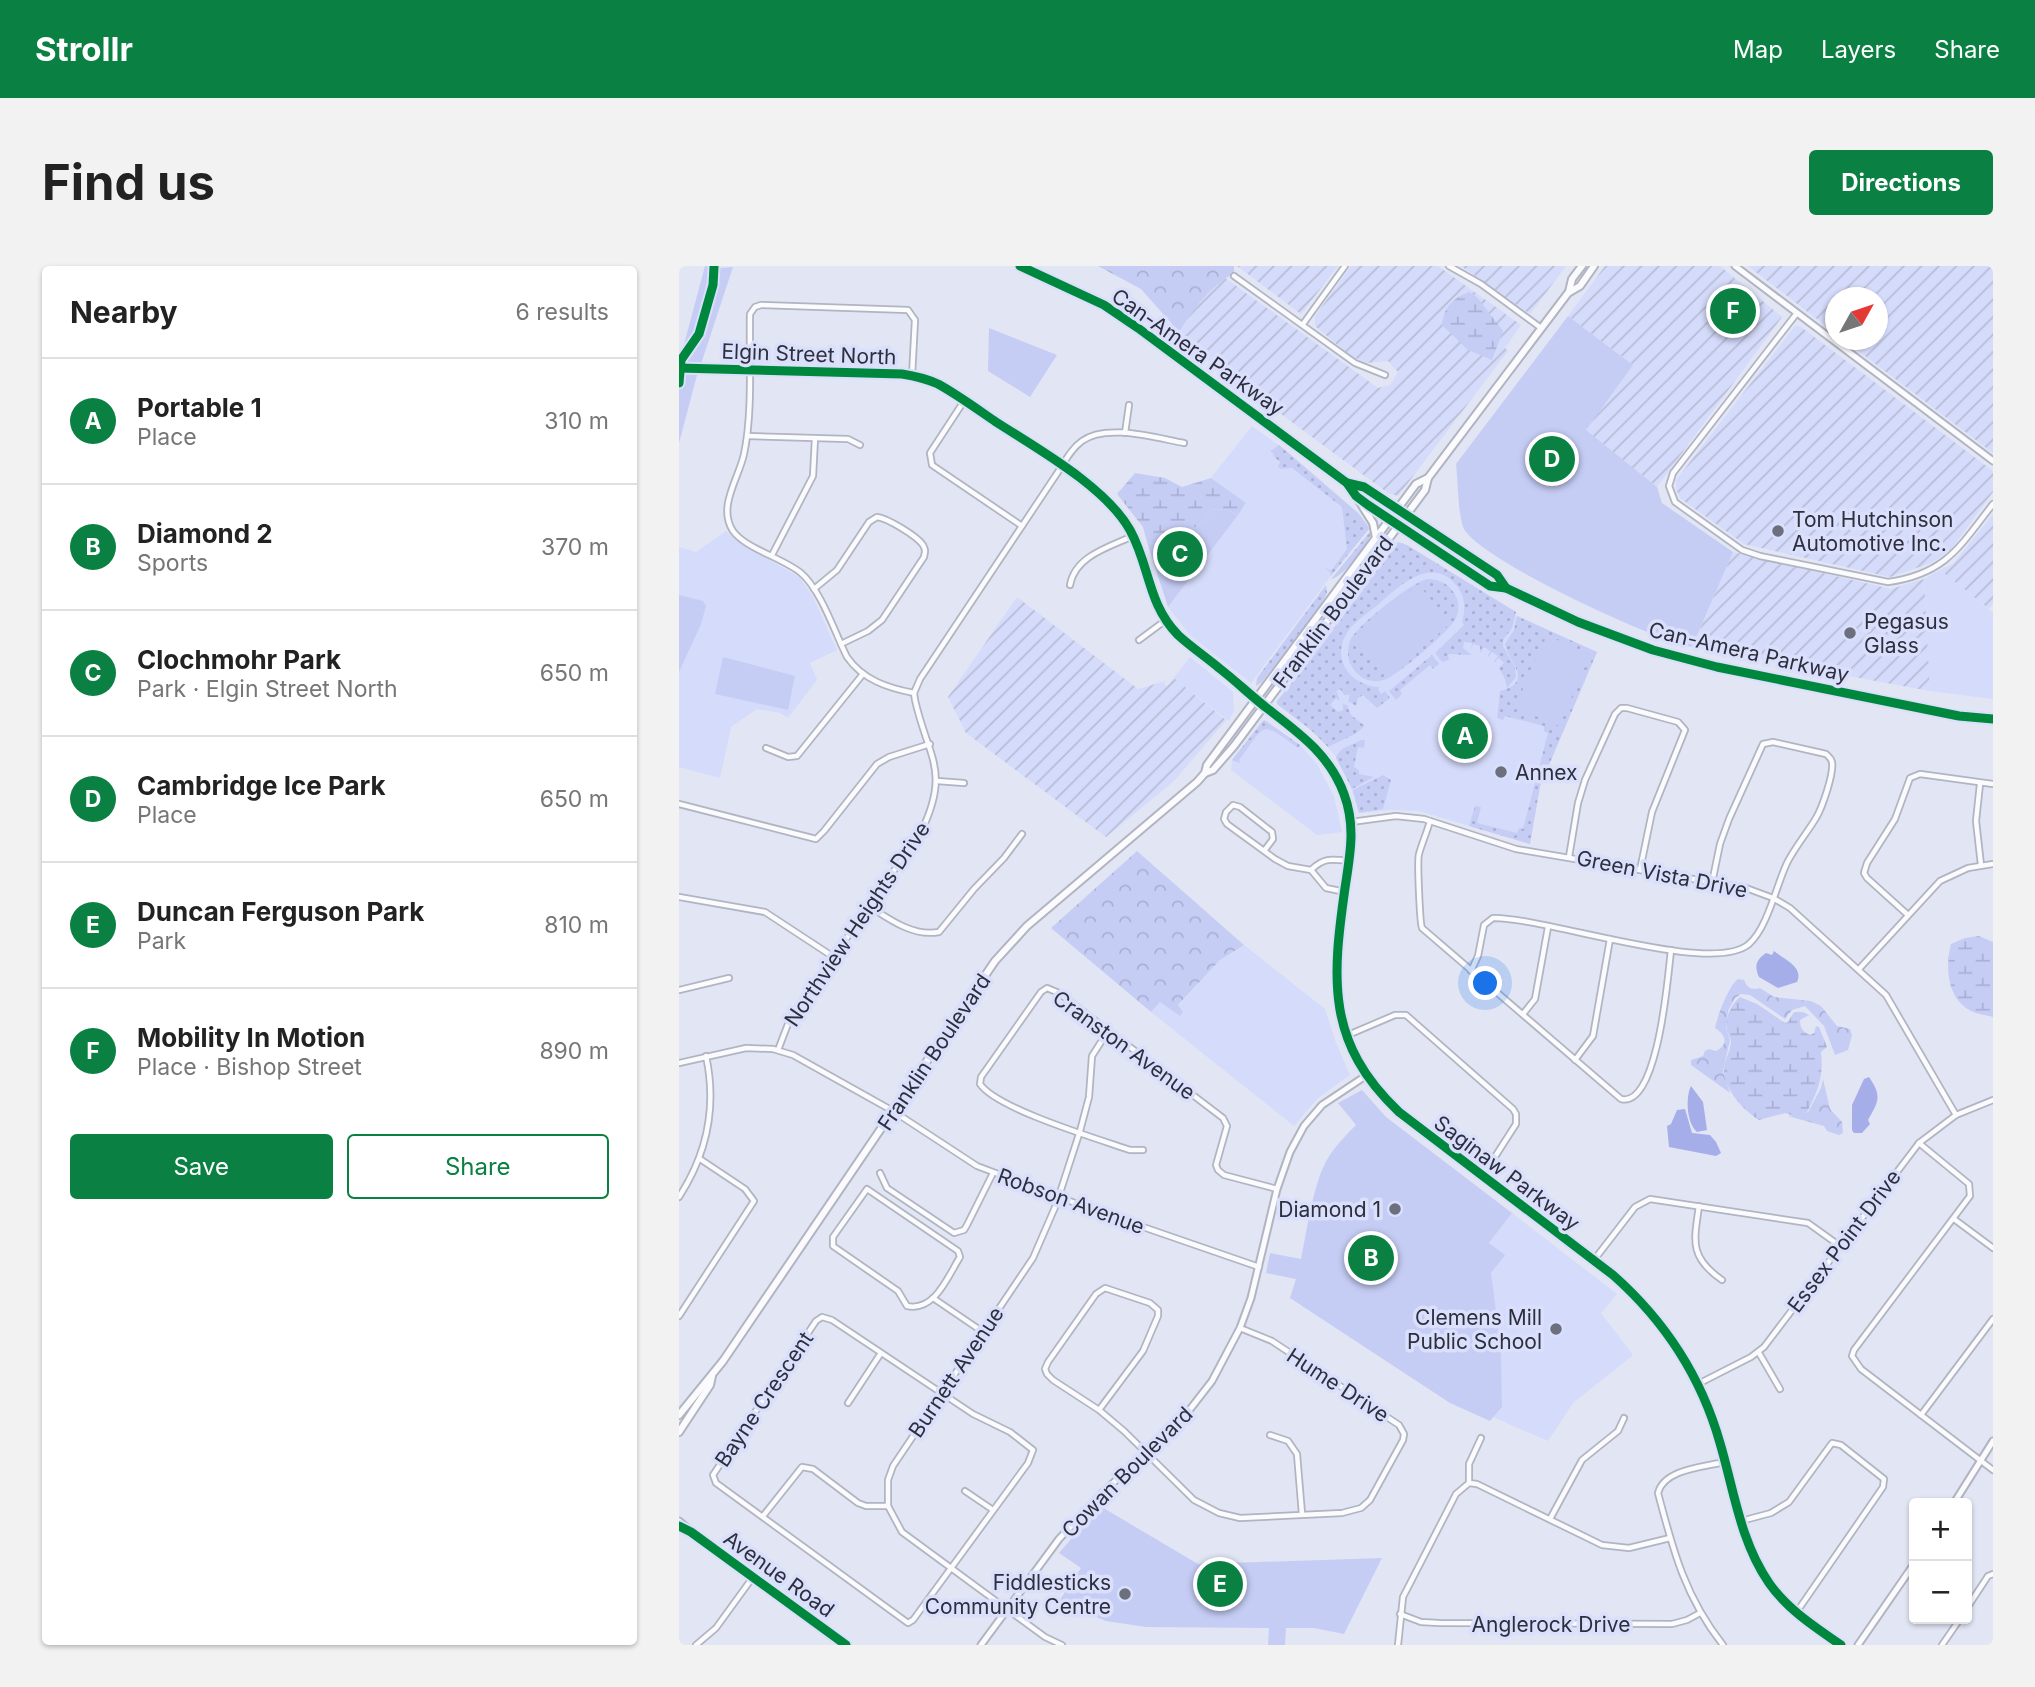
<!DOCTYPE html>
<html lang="en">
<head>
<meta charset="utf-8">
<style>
  :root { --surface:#fff; --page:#f2f2f2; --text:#222; --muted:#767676; --line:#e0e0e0; --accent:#0b8043 }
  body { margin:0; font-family:Inter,sans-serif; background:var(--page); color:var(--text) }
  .controls { position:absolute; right:21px; bottom:21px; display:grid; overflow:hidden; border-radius:7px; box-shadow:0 2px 5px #0004 }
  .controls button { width:63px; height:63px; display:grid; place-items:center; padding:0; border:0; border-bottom:2px solid var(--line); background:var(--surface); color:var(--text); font:35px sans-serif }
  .compass { position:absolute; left:1146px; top:21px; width:63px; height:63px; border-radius:50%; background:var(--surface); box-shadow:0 2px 5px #0004; rotate:50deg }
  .you { position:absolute; left:807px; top:718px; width:24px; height:24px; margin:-18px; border:5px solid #fff; border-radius:50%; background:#1a73e8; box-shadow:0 0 0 10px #1a73e833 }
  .badge { display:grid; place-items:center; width:46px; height:46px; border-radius:50%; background:var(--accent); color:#fff; font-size:23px; font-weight:700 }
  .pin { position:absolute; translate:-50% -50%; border:4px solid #fff; box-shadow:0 2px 7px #0006 }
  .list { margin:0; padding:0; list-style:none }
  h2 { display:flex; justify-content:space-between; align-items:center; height:91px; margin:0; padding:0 28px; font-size:30px }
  h2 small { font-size:23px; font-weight:400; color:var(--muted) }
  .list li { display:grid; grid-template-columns:46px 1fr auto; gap:21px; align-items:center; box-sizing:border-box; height:126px; padding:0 28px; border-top:2px solid var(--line) }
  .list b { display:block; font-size:26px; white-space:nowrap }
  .list p { margin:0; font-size:23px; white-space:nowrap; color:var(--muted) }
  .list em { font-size:23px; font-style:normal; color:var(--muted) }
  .actions { display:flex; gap:14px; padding:21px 28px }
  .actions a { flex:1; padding:16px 0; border:2px solid var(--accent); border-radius:7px; text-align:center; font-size:24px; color:var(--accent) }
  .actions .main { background:var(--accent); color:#fff }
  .map { position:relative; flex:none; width:1314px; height:1379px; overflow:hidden; border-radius:7px }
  header { display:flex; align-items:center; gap:42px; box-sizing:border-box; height:98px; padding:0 35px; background:var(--accent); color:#fff }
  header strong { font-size:33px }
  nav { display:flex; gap:38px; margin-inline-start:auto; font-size:24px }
  .intro { display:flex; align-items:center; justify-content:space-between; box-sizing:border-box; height:168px; padding:0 42px }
  h1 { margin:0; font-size:49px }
  .button { padding:18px 32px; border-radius:7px; background:var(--accent); color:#fff; font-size:24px; font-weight:700 }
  main { display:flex; gap:42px; padding:0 42px }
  aside { flex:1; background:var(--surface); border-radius:7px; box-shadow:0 2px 5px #0004 }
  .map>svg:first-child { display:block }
</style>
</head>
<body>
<header>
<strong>Strollr</strong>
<nav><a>Map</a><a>Layers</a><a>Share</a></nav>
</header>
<div class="intro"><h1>Find us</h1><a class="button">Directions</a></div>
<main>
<aside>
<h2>Nearby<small>6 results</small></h2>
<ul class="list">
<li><span class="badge">A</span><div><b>Portable 1</b><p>Place</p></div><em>310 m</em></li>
<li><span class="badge">B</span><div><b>Diamond 2</b><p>Sports</p></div><em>370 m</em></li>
<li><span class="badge">C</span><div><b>Clochmohr Park</b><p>Park · Elgin Street North</p></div><em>650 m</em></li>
<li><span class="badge">D</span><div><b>Cambridge Ice Park</b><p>Place</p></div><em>650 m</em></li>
<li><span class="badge">E</span><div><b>Duncan Ferguson Park</b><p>Park</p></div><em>810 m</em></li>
<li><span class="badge">F</span><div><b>Mobility In Motion</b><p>Place · Bishop Street</p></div><em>890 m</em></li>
</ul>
<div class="actions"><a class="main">Save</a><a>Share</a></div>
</aside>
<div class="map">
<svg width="1314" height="1379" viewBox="0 0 1314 1379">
  <defs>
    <pattern id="industrial-furrows" width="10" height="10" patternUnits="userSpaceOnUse" patternTransform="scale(1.75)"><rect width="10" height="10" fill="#d5dbfa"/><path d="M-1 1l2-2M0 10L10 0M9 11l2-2" fill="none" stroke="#b7bcd7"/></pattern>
    <pattern id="grass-dots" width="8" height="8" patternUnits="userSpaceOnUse" patternTransform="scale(1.75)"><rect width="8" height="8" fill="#c6cdf5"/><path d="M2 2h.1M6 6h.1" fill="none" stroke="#aab0d3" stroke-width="1.8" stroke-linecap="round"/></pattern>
    <pattern id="forest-crowns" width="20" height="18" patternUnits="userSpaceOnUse" patternTransform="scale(1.75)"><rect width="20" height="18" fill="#c6cdf5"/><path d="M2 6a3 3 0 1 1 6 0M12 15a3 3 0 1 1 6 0" fill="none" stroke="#aab0d3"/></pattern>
    <pattern id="wetland-marsh" width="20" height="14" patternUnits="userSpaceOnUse" patternTransform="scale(1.75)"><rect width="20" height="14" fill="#c6cdf5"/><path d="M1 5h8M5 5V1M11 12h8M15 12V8" fill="none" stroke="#aab0d3"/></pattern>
  </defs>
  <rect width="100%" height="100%" fill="#e2e5f4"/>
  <g fill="#d5dbfa">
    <path d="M573 160 609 186 679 247 690 263 666 291 572 417 511 369 489 341 567 238 532 212Z"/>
    <path d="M47 265 64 279 120 311 133 329 158 384 131 397 138 414 109 452 101 447 78 443 52 461 41 512 0 501V281L17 286Z"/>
    <path d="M754 299 836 349 918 386 861 520 851 578 740 545 712 544 680 547 669 513 658 492 640 471 598 438V435L625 402 695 310Z"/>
    <path d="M1261 304 1314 347V433L1251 425 1245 313Z"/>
    <path d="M511 391 554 426 555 444 550 455 495 412Z"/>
    <path d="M583 455H588L621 479 638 498 655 530 663 566 638 569 552 504 553 494Z"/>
    <path d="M565 679 646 743 657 777 671 809 639 832 615 860 472 746 481 736 504 746 499 740 541 694Z"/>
    <path d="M833 947 938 1028 922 1047 954 1089 894 1137 869 1175 814 1151 823 1141 822 1080 812 1007 810 977Z"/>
  </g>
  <g fill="url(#industrial-furrows)">
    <path d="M558 0H659L622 48Z"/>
    <path d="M672 0H759L842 59 826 82 829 85 719 230 709 227 495 69 500 66 517 39 546 12 699 122 711 119 719 106 709 95 687 97 672 90 636 60V50Z"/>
    <path d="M782 0H887L851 48Z"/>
    <path d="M926 0H1041L1103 51 978 221 906 164 954 99 889 50Z"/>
    <path d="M1069 0H1314V187L1165 74H1198V32H1156V67Z"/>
    <path d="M1116 60 1122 61 1314 205V226L1271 285 1252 297 1211 311 1065 278 1001 232 997 223V214Z"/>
    <path d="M1314 248V338L1310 343 1261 304 1274 298Z"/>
    <path d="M1054 286 1212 323 1245 313 1251 425 1013 381Z"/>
    <path d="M338 331 459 423 487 415 485 418 488 420 495 412 547 454 496 514 427 571 287 467 269 431Z"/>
  </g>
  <g fill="url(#grass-dots)">
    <path d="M600 179 679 247 689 260 690 263 651 311 652 307 644 300 652 305 668 283 663 241 613 202 602 203 599 201 601 196 594 190 595 188 592 185Z"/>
    <path d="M694 262C693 274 664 312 652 313Z"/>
    <path d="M719 276 728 279 837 346 833 362 824 374V380L835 399 837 411 828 422 826 413 820 402 825 397 820 392 815 396 819 390 813 386 809 391 811 385 805 381 801 387V380L794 378 792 384 793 377 785 376 784 382 793 389 771 388 769 389 770 394 763 396 756 387 785 359 783 356C787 343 786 330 778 320 752 287 718 322 696 341 686 349 672 358 666 370 653 397 675 421 701 421L699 423 702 428 706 425 711 432 698 442 684 429 679 432 677 440 669 435 671 429H665L661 423 666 418 649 433 658 426 661 435 657 432 651 439 659 446 664 444V438L668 439 672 449 686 460 676 468 649 481 631 463 598 438V435L622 406Z"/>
    <path d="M748 313C759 313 769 317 775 327 780 334 781 344 777 352 773 363 717 411 705 414 694 417 683 414 676 405 669 397 667 386 671 375 676 361 733 316 748 313Z"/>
    <path d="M647 319 648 327 639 344 583 416 577 420 578 412Z"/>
    <path d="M838 350 918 386 861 520 851 578 790 560 796 540 802 541 798 557 838 567 840 562 844 563 869 467 865 465V460L826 450 824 454 818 452 821 425C856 416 830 397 826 378L835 364Z"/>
    <path d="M753 389 760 398 754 403 751 399 721 424 723 428 717 434 710 425Z"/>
    <path d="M585 454 621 479 619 482C580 454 588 457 560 494L561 497 553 494Z"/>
    <path d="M682 474H686L685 482 679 481 675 501 680 504V508L695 511 673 523 657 492C661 480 673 480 682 474Z"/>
    <path d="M704 509 712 514 704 543 680 547 674 524Z"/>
  </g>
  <g fill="url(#forest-crowns)">
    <path d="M419 0H555V7C530 22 515 42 500 66L462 23Z"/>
    <path d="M458 585 565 679 541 694 499 739 504 746 501 750 481 736 472 746 372 662Z"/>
    <path d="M1059 713 1065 714C1069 723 1073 724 1081 722L1095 731 1132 735 1142 740 1158 760 1171 763 1173 769 1169 784 1156 789 1145 760 1126 740 1113 744 1106 753 1071 729 1062 728 1056 732 1049 745 1047 762 1051 774 1044 805 1051 827 1012 799V794L1024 790 1026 785 1030 783 1037 785C1050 778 1047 769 1036 762 1038 751 1050 719 1059 713Z"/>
    <path d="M1144 813 1151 843 1163 856 1164 867 1160 869 1148 865 1145 860 1109 850 1129 846 1142 822Z"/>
  </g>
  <g fill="url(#wetland-marsh)">
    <path d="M790 26 798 31 824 65 813 94 789 84 763 59C764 42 774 32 790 26Z"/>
    <path d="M456 207 486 212 503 221 532 212 567 237 559 249 547 243 531 244 526 254 488 282 468 276 464 261 438 228Z"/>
    <path d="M1300 670 1314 676V751C1307 749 1298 748 1292 745 1268 733 1266 701 1272 678L1286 672Z"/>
    <path d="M1061 731 1078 738 1106 757 1109 756 1115 746H1124L1130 749 1121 754C1121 762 1124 766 1131 769L1135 767 1137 760 1140 761 1148 781 1142 786C1145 810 1139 825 1128 846L1115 850 1106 847 1080 854C1064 844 1048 826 1045 807 1044 796 1052 785 1052 775 1052 773 1048 766 1048 765 1045 752 1052 739 1061 731Z"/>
  </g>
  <g fill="#c6cdf5">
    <path d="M26 0 42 2 54 1 22 98 0 97Z"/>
    <path d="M889 50 954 99 907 164 978 221 983 237 1054 286 1013 381C977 375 796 292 784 261 779 247 779 214 777 198Z"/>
    <path d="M310 62 378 89 351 131 309 105Z"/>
    <path d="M0 109H18L0 177Z"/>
    <path d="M547 243 559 249 489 341 468 276 488 282 526 254 531 244Z"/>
    <path d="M739 318 772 357 710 410 676 370Z"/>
    <path d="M0 329 24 335 27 340 22 358 0 406Z"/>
    <path d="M868 369 911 389 880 460 836 441Z"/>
    <path d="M44 391 116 410 109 444 36 428Z"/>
    <path d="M683 824 707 851 833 947 810 977 826 989 812 1007 822 1080 823 1141 811 1155 771 1137 611 1032 617 1013 587 1007 591 987 622 993C628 964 634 917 649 892 657 879 667 869 677 859L659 837Z"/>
    <path d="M421 1240 519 1298 703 1292 665 1368 635 1362H607L606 1379H589L590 1362 467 1361 427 1355 380 1335 402 1302 380 1287Z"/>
  </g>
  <g fill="#a6aeea">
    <path d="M1095 685C1106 694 1125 701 1118 716L1099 722 1080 711C1075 700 1077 694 1087 687L1093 689Z"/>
    <path d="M1190 811C1203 830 1200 835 1189 854L1191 858 1183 867H1175L1173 864V839L1185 813Z"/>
    <path d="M1012 820 1024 836 1028 864 1018 866C1008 858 1006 832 1012 820Z"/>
    <path d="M1006 843 1013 867 1031 869 1037 876 1042 887 1037 890 990 881 988 860 992 858 998 844Z"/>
  </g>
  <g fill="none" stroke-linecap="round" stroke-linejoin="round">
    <defs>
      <g id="minor">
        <path d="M770 0 802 18 862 62"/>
        <path d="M555 10 676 97 706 109"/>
        <path d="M1118 47 994 207 990 220 996 236 1063 284 1081 290 1209 316C1267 308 1281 280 1314 238"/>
        <path d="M624 58 666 0"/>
        <path d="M233 110 236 54 229 44 82 39 76 41 71 48C70 92 74 146 65 188 60 212 38 241 54 265 67 283 104 292 122 307 142 324 156 367 168 391 184 414 209 422 235 427"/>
        <path d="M285 135 251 187 253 199 343 260"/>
        <path d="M446 167 450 139"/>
        <path d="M69 170 169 173 181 179"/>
        <path d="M93 289 134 210 136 172"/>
        <path d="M391 319C396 290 430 281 454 270"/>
        <path d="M135 323 158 304 190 256 198 251C208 252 238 270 244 279 247 285 246 285 245 291L203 354 189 365 162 378"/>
        <path d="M460 374 487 354"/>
        <path d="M87 482 109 491 118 490 184 408"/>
        <path d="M258 515 285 517"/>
        <path d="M1301 518 1297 555 1302 599"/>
        <path d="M0 538 137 573 145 565 198 498 210 491 251 478"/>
        <path d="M751 555C748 566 743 577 740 588 738 594 741 658 743 662L942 833C979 842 989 710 992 684"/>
        <path d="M672 556 717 550 745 553 837 583 1067 622 1094 632 1111 642 1207 729 1277 849"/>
        <path d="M585 585 594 573 593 566 561 541 554 539 547 546 545 553 548 558 596 593 609 600 632 604 647 622 666 626"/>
        <path d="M890 591 899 537 906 514 936 448 942 442H948L999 456 1006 464 973 546 961 604"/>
        <path d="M632 604C645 591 653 593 671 595"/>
        <path d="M0 631 86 646 153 690"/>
        <path d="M190 640C210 653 234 671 260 666L295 623 325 592 343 568"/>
        <path d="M1229 649 1188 612 1185 607 1188 597 1216 553 1231 512 1241 508 1314 518"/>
        <path d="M1180 703 1261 615 1289 602 1314 598"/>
        <path d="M792 705 799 690 805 659 814 652C866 651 1033 710 1070 678 1089 661 1097 620 1108 597 1116 581 1128 567 1137 552 1143 542 1155 508 1153 496 1152 492 1150 491 1147 488L1094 476 1084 478 1050 553 1041 578 1033 617"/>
        <path d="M0 724 50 712"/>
        <path d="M844 748 856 733 869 661"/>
        <path d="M669 769 716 749H727L834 843 837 848V858L803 911"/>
        <path d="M99 784 109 758 118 743 242 566C272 504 249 492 236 434L235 427 241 413 379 206C386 195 392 183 403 175 427 157 477 172 505 177"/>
        <path d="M896 794 914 770 931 673"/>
        <path d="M0 797 67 782 94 783 114 789 214 845 298 900 412 943 580 1001"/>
        <path d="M1240 877 1290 918 1291 930 1175 1084 1173 1090 1182 1103 1314 1204"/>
        <path d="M464 884H451C419 873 318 843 301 818L302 811 362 726 368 722 380 727 544 852 548 860 537 899 539 904 545 909 598 923"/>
        <path d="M201 907 208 922 275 967 285 964 288 959 314 907"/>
        <path d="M188 923 279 985 281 991C269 1010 256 1046 228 1040L219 1025 154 980V971Z"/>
        <path d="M0 931C28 888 38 841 27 790"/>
        <path d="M1020 940C1015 975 1010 991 1043 1014"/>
        <path d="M1275 953 1314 982"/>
        <path d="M915 994 956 941 971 933 1129 957 1161 980"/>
        <path d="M254 1032 304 1066"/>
        <path d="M0 1050 75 935 66 923 21 893"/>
        <path d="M143 1051 153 1054 294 1148 331 1166 354 1184 349 1197 234 1354 229 1357 37 1217 34 1209 137 1055Z"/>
        <path d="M1080 1087 1101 1123"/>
        <path d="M1019 1118 1072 1091 1085 1081 1240 877 1277 849 1314 834"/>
        <path d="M169 1137 202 1087"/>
        <path d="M420 1144 464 1085 479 1050V1044L471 1037 426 1022 417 1028 369 1096 366 1103 368 1108 374 1114 420 1144 445 1165 515 1234 540 1247 561 1252 663 1247 682 1242 691 1234 724 1174 725 1168 720 1159 593 1075 561 1062"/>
        <path d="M1242 1149 1314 1053"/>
        <path d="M591 1169 609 1175 618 1188 623 1248"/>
        <path d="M790 1217V1198L802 1172"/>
        <path d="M286 1225 314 1244"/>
        <path d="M84 1250 123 1201 134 1203 179 1237 187 1240H209"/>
        <path d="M871 1253 903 1194 939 1165 945 1152"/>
        <path d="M1062 1255 1092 1247 1110 1236 1153 1177 1162 1179 1205 1213 1204 1221 1117 1347"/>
        <path d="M1288 1342 1309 1310 1314 1308"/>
        <path d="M721 1348 742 1356 760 1357 993 1358 1008 1354 1021 1347"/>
        <path d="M17 1379 37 1362 74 1311"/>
        <path d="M383 1379 366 1371 223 1266 209 1240V1214L214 1200 354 992 377 939 401 865 410 831 413 790 429 765"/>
        <path d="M719 1379 724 1331 777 1228 790 1217 798 1218 923 1279 950 1282 991 1272"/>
        <path d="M1044 1379C1006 1331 994 1284 979 1227 985 1203 1025 1201 1045 1196"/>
        <path d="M1263 1379 1281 1353"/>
      </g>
      <g id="tertiary">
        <path d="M1056 0 1314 195"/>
        <path d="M0 102 223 108C236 110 248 113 259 118 279 129 298 143 317 156 359 183 427 221 451 264 471 300 468 337 499 369 512 381 527 391 540 402 557 415 572 430 589 443 620 467 651 489 665 528 677 560 671 589 666 622 653 713 647 777 720 846L934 1009C986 1055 1022 1110 1041 1177 1055 1224 1061 1275 1090 1317 1108 1343 1136 1361 1162 1379"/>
        <path d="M1275 1237 1314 1175"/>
        <path d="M0 1255 11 1264"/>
        <path d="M0 1260 12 1266 167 1379"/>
        <path d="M302 1379 380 1273 425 1225 498 1160 533 1115 561 1062 572 1032 598 923 611 886 625 860 643 839 688 809"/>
        <path d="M1179 1379 1235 1298"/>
      </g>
      <g id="secondary">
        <path d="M341 0 425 39 459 62 668 217 677 230 689 239 811 320 827 322 899 356 974 384 1038 401 1280 450 1314 453"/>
        <path d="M890 26 893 13 903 0"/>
        <path d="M668 217 685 221 818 309 827 322"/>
        <path d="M679 233 694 257 697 272"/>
        <path d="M526 507 534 504 555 480 746 224 749 212 889 27 901 20 915 0"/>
        <path d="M0 1149 44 1095 316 695 348 660 518 516 526 507 528 499 737 218 749 212"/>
        <path d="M0 1166 31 1119 33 1110"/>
      </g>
    </defs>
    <use href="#minor" stroke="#b1b4c1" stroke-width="8"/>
    <use href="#tertiary" stroke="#b1b4c1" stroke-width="9"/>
    <use href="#secondary" stroke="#b1b4c1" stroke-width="10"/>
    <use href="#minor" stroke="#fbfbfd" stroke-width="4.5"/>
    <use href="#tertiary" stroke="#fbfbfd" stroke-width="5"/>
    <use href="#secondary" stroke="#fbfbfd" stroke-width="6"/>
    <defs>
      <g id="cycleway">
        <path d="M341 0 425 39 459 62 668 217 677 230 689 239 811 320 827 322 899 356 974 384 1038 401 1280 450 1314 453"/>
        <path d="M0 102 223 108C236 110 248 113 259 118 279 129 298 143 317 156 359 183 427 221 451 264 471 300 468 337 499 369 512 381 527 391 540 402 557 415 572 430 589 443 620 467 651 489 665 528 677 560 671 589 666 622 653 713 647 777 720 846L934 1009C986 1055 1022 1110 1041 1177 1055 1224 1061 1275 1090 1317 1108 1343 1136 1361 1162 1379"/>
        <path d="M0 117 2 94 20 68 34 19 35 1"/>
        <path d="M668 217 685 221 818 309 827 322"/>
        <path d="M0 1260 12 1266 167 1379"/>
      </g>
    </defs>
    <use href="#cycleway" stroke="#dadffc" stroke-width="13"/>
    <use href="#cycleway" stroke="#00873e" stroke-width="9"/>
  </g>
  <g fill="#6c6f7d" stroke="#dadffc" stroke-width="2.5">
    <circle cx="1099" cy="265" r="7"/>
    <circle cx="1171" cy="367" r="7"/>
    <circle cx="822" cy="506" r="7"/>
    <circle cx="716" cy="943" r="7"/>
    <circle cx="877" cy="1063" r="7"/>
    <circle cx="446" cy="1328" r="7"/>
  </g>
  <g text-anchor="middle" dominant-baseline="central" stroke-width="7" stroke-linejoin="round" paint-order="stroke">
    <g font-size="21" fill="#2d2f3d" stroke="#dadffc">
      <text transform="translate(519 86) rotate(35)">Can-Amera Parkway</text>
      <text transform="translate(130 88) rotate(2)">Elgin Street North</text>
      <text transform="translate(654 346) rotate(-53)">Franklin Boulevard</text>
      <text transform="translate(1070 386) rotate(13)">Can-Amera Parkway</text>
      <text transform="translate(983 608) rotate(11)">Green Vista Drive</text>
      <text transform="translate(178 658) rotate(-56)">Northview Heights Drive</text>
      <text transform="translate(445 779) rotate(36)">Cranston Avenue</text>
      <text transform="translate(255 786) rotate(-56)">Franklin Boulevard</text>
      <text transform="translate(828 907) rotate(37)">Saginaw Parkway</text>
      <text transform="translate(392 935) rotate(20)">Robson Avenue</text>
      <text transform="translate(1165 975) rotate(-53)">Essex Point Drive</text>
      <text transform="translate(277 1106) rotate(-56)">Burnett Avenue</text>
      <text transform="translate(659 1119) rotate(33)">Hume Drive</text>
      <text transform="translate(85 1133) rotate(-56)">Bayne Crescent</text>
      <text transform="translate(448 1206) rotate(-45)">Cowan Boulevard</text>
      <text transform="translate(100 1308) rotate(36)">Avenue Road</text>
      <text x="872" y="1358">Anglerock Drive</text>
    </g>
    <g font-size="21" fill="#2d2f3d" stroke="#dadffc" text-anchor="start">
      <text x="1113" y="253">Tom Hutchinson<tspan x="1113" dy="24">Automotive Inc.</tspan></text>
      <text x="1185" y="355">Pegasus<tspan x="1185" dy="24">Glass</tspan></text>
      <text x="836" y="506">Annex</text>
      <text x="702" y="943" text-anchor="end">Diamond 1</text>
      <text x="863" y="1051" text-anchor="end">Clemens Mill<tspan x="863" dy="24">Public School</tspan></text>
      <text x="432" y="1316" text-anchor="end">Fiddlesticks<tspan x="432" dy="24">Community Centre</tspan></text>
    </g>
  </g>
</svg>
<div class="controls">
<button>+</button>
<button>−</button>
</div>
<svg class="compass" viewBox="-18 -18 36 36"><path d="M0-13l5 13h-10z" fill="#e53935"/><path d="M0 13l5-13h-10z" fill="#767676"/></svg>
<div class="you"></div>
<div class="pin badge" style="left:786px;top:470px">A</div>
<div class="pin badge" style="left:692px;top:992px">B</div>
<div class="pin badge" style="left:501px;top:288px">C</div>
<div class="pin badge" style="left:873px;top:193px">D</div>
<div class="pin badge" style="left:541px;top:1318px">E</div>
<div class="pin badge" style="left:1054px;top:45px">F</div>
</div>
</main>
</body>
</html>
